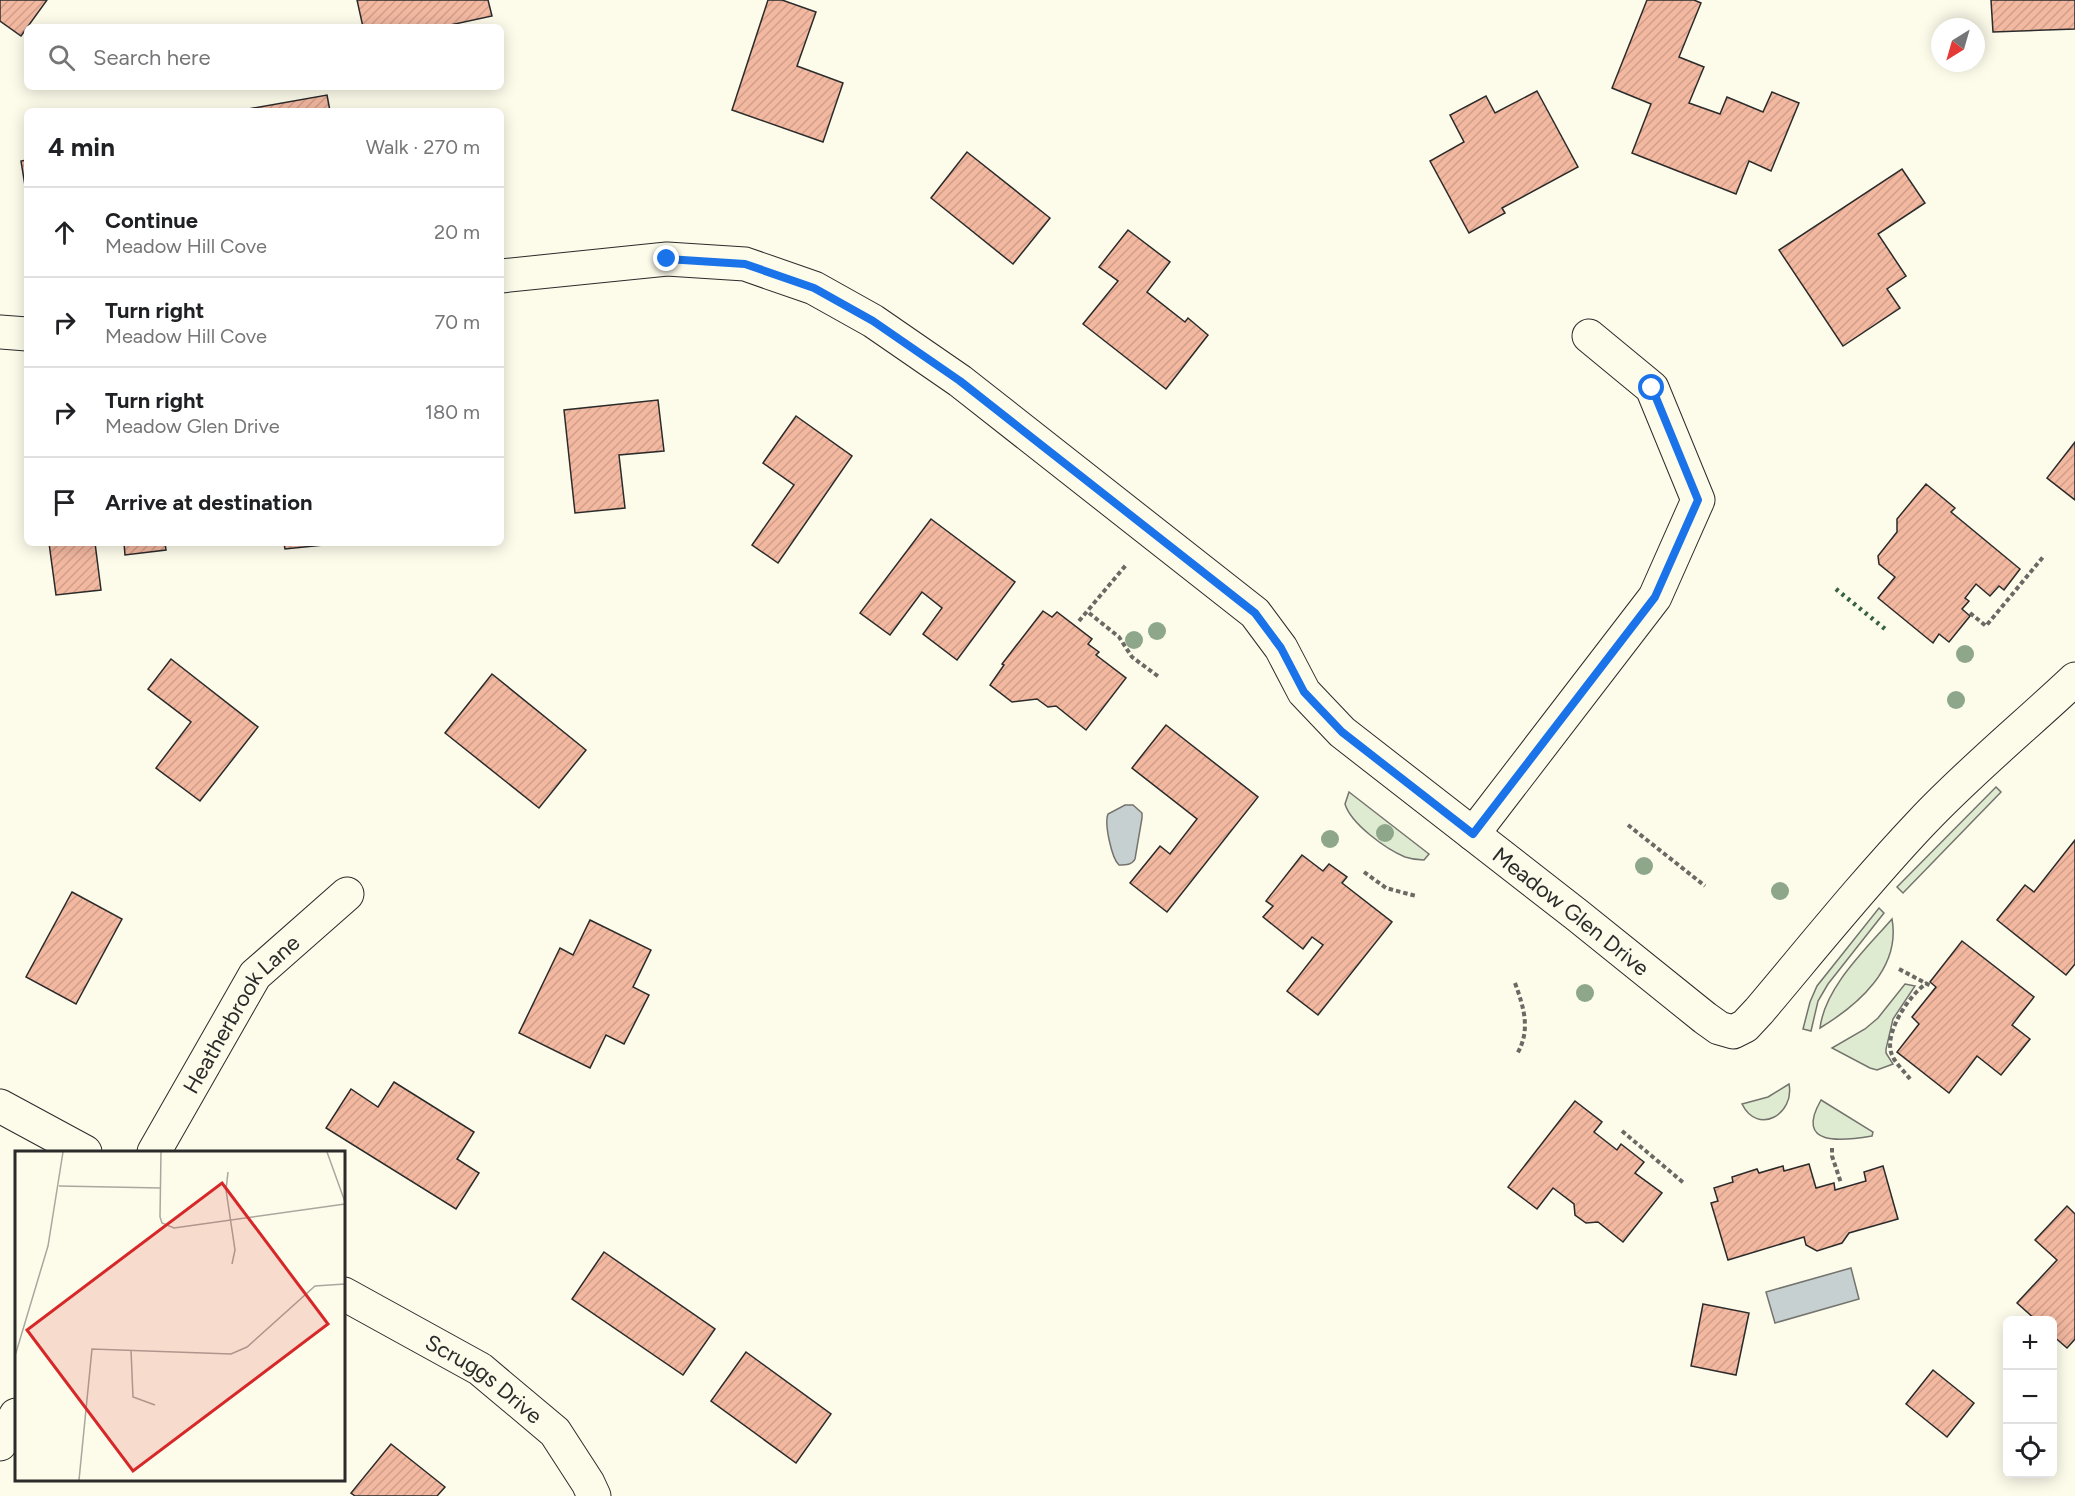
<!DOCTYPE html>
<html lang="en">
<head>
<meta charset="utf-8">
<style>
  :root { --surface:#fff; --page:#f6f6f6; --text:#202124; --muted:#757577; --line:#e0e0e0 }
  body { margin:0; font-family:Figtree,sans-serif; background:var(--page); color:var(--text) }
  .controls { position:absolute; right:18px; bottom:18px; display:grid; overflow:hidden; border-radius:9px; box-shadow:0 3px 15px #0003 }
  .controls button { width:54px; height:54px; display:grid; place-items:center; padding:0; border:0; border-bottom:2px solid var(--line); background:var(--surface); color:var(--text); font:30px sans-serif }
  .compass { position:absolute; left:1931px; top:18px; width:54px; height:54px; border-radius:50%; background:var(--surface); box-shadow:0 3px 15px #0003; rotate:217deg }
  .stop { position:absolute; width:18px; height:18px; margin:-14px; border:4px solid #1a73e8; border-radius:50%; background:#fff }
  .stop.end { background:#1a73e8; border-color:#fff; box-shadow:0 2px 6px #0008 }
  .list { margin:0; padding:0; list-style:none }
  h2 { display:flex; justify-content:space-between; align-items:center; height:78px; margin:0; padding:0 24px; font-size:26px }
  h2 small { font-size:20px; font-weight:400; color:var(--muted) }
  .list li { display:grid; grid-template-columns:39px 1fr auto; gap:18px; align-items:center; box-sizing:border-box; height:90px; padding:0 24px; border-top:2px solid var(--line) }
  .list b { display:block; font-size:22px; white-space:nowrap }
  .list p { margin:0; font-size:20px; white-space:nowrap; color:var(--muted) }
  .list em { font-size:20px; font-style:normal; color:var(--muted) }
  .icon { flex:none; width:33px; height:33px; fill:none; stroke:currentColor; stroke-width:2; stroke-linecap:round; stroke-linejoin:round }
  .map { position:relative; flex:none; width:2075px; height:1496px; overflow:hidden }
  .search { position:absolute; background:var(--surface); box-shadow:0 3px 15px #0003; left:24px; top:24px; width:480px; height:66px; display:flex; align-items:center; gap:15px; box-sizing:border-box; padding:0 21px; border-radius:9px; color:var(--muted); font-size:22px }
  .panel { position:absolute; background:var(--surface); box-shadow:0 3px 15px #0003; left:24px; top:108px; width:480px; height:438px; border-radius:9px }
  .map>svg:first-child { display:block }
</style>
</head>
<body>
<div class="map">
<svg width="2075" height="1496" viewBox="0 0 2075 1496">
  <defs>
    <pattern id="building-hatch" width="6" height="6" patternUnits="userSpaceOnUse" patternTransform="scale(1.5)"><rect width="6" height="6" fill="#f2b8a0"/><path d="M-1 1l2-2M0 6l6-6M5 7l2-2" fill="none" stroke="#d09e8a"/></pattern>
  </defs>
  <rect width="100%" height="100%" fill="#fdfbea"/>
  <g fill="#deebd1" stroke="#74746e" stroke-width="1.5">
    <path d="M1996 787 2001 792 1903 893 1897 887Z"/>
    <path d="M1349 792 1429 854 1424 860C1418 860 1411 859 1405 857 1386 849 1351 824 1345 804Z"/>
    <path d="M1879 908 1884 913 1828 984 1818 1001 1811 1031 1803 1029 1810 1002 1817 986Z"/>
    <path d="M1892 919C1901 968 1858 1005 1820 1028 1825 987 1866 949 1892 919Z"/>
    <path d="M1905 984 1915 986 1893 1019 1886 1049V1053L1893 1064 1877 1070 1870 1068 1832 1048 1865 1029 1878 1018Z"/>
    <path d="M1789 1084C1795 1114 1758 1136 1742 1104L1768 1097Z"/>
    <path d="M1821 1100 1873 1132 1872 1136C1842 1141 1794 1147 1821 1100Z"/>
  </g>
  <g fill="#c7d0d0" stroke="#74746e" stroke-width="1.5">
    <path d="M1125 805H1133L1142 813V818L1135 859C1132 865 1126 865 1119 865 1112 859 1104 824 1108 814Z"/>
    <path d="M1851 1268 1859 1299 1775 1323 1766 1292Z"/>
  </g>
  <g fill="url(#building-hatch)" stroke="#2b2b2b" stroke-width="1.5">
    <path d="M0 0H47L21 36 0 21Z"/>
    <path d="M357 0H488L492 16 441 27H363Z"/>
    <path d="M768 0H782L816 12 797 66 843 83 823 142 732 110Z"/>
    <path d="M1647 0H1694L1701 3 1679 57 1704 67 1689 103 1720 114 1727 97 1763 112 1772 92 1799 103 1771 171 1749 161 1736 194 1632 153 1651 104 1612 88Z"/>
    <path d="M1991 0H2075V29L1993 32Z"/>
    <path d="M1537 91 1578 167 1502 208 1505 213 1469 233 1430 161 1464 142 1450 115 1486 96 1495 113Z"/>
    <path d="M327 95 330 111H249L248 109Z"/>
    <path d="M967 152 1050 218 1013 264 931 198Z"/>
    <path d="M27 160V198L21 161Z"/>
    <path d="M1902 169 1925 203 1878 234 1906 276 1887 289 1900 308 1843 346 1779 250Z"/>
    <path d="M1128 230 1170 262 1147 292 1185 322 1188 318 1208 335 1166 389 1083 324 1118 281 1099 267Z"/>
    <path d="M658 400 664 451 619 455 625 508 575 513 564 410Z"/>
    <path d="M796 416 852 456 778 563 752 545 794 485 763 463Z"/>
    <path d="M2075 442V500L2047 478Z"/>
    <path d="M1926 484 1955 508 1951 512 2020 569 2004 590 1999 586 1990 596 1976 584 1965 598 1969 601 1962 609 1970 616 1949 642 1939 634 1933 643 1878 598 1895 577 1879 564 1878 556 1897 532V519Z"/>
    <path d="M931 519 1015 582 957 660 923 634 942 608 922 592 890 635 860 613Z"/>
    <path d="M49 543H95L101 590 56 595Z"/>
    <path d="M124 543H165L166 550 125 555Z"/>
    <path d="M284 543H333V544L285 549Z"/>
    <path d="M1043 611 1052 617 1057 612 1092 639 1088 644 1099 652 1096 655 1126 678 1086 730 1056 706 1048 707 1037 699 1012 702 990 685 1004 665 1002 664Z"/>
    <path d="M171 659 258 727 200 801 156 768 191 722 148 689Z"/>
    <path d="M492 674 586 750 539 808 445 733Z"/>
    <path d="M1166 725 1258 797 1167 912 1130 883 1160 846 1170 854 1197 819 1132 768Z"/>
    <path d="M2075 840V964L2066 975 1997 920 2025 885 2034 892Z"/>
    <path d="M1302 855 1323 871 1329 864 1347 877 1342 883 1392 922 1318 1015 1287 991 1323 945 1312 937 1303 949 1263 917 1273 906 1266 901Z"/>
    <path d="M72 892 122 919 76 1004 26 977Z"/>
    <path d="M590 920 651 950 633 987 649 995 624 1044 606 1035 590 1068 519 1033 560 948 573 955Z"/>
    <path d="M1962 941 2034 997 2012 1025 2030 1039 2001 1075 1977 1056 1949 1093 1897 1052 1919 1024 1912 1017 1936 987 1930 982Z"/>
    <path d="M394 1082 474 1132 457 1159 479 1173 456 1209 326 1128 351 1089 378 1107Z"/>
    <path d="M1575 1101 1602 1122 1594 1132 1617 1150 1621 1144 1644 1162 1635 1173 1662 1193 1623 1242 1598 1222 1586 1223 1575 1215 1574 1204 1553 1188 1537 1209 1508 1187Z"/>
    <path d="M1809 1164 1816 1188 1834 1183 1835 1190 1866 1181 1864 1172 1883 1166 1898 1219 1849 1233 1842 1243 1817 1251 1806 1245 1804 1237 1728 1260 1711 1203 1718 1201 1714 1188 1733 1182 1732 1177 1757 1169 1759 1173 1783 1166 1784 1171Z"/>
    <path d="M2067 1206 2075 1214V1339L2067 1348 2052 1335V1320H2036L2017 1303 2057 1260 2035 1240Z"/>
    <path d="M604 1252 715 1329 683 1375 572 1299Z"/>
    <path d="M1703 1304 1749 1313 1736 1375 1691 1366Z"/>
    <path d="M746 1352 831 1414 796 1463 711 1401Z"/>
    <path d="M1933 1370 1974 1403 1947 1437 1906 1404Z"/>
    <path d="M391 1444 445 1487 437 1496H355L351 1493Z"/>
  </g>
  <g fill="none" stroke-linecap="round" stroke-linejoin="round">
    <defs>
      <g id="minor">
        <path id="s1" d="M501 276 667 259 745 264 814 288 873 321 960 381 1255 613 1281 648 1304 692 1342 732 1577 915 1705 1018 1719 1028 1733 1032 1745 1026 1759 1011C1813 947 1865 882 1922 822 1970 771 2024 727 2075 679"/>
        <path d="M0 332 27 334"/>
        <path d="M1473 834 1655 597 1698 500 1652 388 1589 336"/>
        <path d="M0 1106 85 1152"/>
        <path id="s2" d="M154 1152 255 975 347 894"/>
        <path id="s3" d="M344 1294 480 1369 555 1432 588 1483 594 1496"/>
        <path d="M0 1444 16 1415"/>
      </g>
    </defs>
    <use href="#minor" stroke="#2b2b2b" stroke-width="35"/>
    <g stroke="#6a6964" stroke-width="4" stroke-dasharray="4.5 3" stroke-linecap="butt">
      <path d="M1089 613 1119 637 1132 657 1159 677"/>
      <path d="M1970 613 1986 626 2043 557"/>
      <path d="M1079 621 1126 565"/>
      <path d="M1628 825 1705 886"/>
      <path d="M1364 872 1386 888 1416 896"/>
      <path d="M1899 969 1931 986"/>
      <path d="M1515 983C1524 1008 1531 1030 1517 1054"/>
      <path d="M1910 1079C1904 1071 1893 1061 1891 1052 1885 1031 1910 994 1927 983"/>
      <path d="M1622 1131 1685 1184"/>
      <path d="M1832 1148V1156L1841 1183"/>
    </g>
    <use href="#minor" stroke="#fdfbea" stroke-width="33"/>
    <path stroke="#34623c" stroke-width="4.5" stroke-dasharray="3 4.5" stroke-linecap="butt" d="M1836 589 1885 629"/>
  </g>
  <g fill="#8ea78a">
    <circle cx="1157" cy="631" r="9"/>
    <circle cx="1134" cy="640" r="9"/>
    <circle cx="1965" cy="654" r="9"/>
    <circle cx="1956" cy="700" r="9"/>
    <circle cx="1385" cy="833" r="9"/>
    <circle cx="1330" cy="839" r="9"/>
    <circle cx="1644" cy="866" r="9"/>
    <circle cx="1780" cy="891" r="9"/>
    <circle cx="1585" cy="993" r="9"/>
  </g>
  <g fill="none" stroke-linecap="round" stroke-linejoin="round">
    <path stroke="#1a73e8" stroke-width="8" d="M667 259 745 264 814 288 873 321 960 381 1255 613 1281 648 1304 692 1342 732 1473 834 1655 597 1698 500 1652 388"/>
  </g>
  <g text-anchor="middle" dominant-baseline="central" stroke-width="4.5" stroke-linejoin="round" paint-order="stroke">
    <g font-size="22" fill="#2b2b2b" stroke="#fdfbea">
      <text stroke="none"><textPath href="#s1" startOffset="1306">Meadow Glen Drive</textPath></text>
      <text stroke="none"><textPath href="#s2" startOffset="164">Heatherbrook Lane</textPath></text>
      <text stroke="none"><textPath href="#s3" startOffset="164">Scruggs Drive</textPath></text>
    </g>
  </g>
  <g transform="translate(15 1151)">
    <rect width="330" height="330" fill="#fdfbea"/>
    <path fill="none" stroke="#a9a89e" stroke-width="1.5" d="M146 1 145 66 147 72 159 77 330 53M312 1 330 51M213 21 211 39 220 99 217 113M44 35 146 37M116 199 118 246 140 254M0 205 33 95 48 1M64 329 77 198 216 203 232 196 300 135 330 133"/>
    <path fill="#d62828" fill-opacity="0.15" stroke="#d62828" stroke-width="3" d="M207 32 313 173 118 320 12 179Z"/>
    <rect width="330" height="330" fill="none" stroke="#2b2b2b" stroke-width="3"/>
  </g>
</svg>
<div class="controls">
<button>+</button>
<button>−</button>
<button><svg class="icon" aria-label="locate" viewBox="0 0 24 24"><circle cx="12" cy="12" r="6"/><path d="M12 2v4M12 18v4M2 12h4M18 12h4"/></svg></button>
</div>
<svg class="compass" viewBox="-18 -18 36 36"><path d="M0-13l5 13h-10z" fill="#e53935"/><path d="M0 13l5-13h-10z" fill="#757577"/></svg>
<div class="stop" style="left:1652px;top:388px"></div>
<div class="stop end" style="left:667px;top:259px"></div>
<div class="search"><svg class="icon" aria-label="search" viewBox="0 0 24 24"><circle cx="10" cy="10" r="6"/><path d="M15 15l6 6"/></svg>Search here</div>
<section class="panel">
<h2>4 min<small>Walk · 270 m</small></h2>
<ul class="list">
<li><svg class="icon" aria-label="ahead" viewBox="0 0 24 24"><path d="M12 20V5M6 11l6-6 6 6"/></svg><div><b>Continue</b><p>Meadow Hill Cove</p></div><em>20 m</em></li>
<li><svg class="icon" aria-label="right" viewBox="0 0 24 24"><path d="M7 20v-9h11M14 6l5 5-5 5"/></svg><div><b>Turn right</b><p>Meadow Hill Cove</p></div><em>70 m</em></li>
<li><svg class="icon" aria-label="right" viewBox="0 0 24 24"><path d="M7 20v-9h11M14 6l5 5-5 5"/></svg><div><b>Turn right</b><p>Meadow Glen Drive</p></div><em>180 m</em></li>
<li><svg class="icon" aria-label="arrive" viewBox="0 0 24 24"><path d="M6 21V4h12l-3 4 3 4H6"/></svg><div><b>Arrive at destination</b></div></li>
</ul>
</section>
</div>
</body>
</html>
